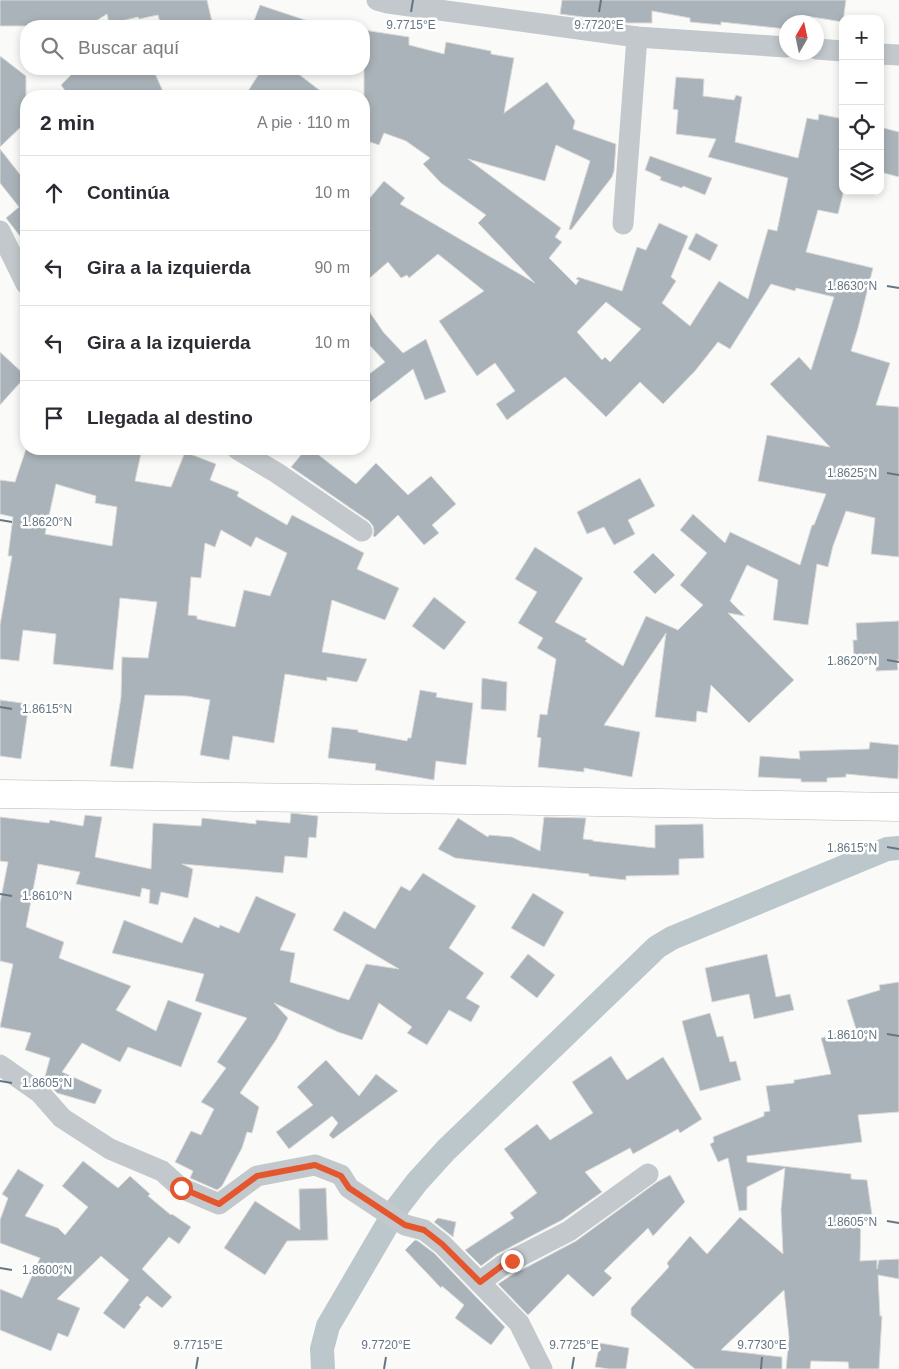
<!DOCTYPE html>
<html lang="es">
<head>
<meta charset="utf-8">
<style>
  :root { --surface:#fff; --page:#f7f7f7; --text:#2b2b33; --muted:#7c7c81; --line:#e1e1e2 }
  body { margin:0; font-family:Helvetica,sans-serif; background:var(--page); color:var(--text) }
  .controls { position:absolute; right:15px; top:15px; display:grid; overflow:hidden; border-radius:10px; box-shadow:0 2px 8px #0003 }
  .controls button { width:45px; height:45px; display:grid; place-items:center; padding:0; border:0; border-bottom:1px solid var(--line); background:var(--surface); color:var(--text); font:25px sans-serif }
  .compass { position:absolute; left:779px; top:15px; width:45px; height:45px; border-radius:50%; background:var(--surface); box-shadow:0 2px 8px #0003; rotate:9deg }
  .stop { position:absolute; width:15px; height:15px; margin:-11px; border:4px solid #e4572e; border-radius:50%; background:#fff }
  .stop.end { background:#e4572e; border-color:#fff; box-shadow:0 1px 5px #0008 }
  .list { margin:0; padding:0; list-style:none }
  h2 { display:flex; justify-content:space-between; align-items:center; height:65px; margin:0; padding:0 20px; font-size:21px }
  h2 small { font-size:16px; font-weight:400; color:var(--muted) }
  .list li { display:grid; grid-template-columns:32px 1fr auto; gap:15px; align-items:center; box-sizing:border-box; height:75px; padding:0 20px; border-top:1px solid var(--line) }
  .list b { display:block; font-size:19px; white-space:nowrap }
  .list em { font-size:16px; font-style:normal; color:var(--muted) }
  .icon { flex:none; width:28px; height:28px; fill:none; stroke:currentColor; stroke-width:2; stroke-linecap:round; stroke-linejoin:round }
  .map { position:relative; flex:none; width:899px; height:1369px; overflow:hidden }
  .search { position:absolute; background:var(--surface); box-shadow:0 2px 8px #0003; left:20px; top:20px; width:350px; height:55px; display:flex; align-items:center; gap:12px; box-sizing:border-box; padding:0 18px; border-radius:20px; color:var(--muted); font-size:19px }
  .panel { position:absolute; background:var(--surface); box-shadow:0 2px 8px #0003; left:20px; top:90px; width:350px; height:365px; border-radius:20px }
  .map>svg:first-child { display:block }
</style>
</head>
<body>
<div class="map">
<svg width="899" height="1369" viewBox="0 0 899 1369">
  <rect width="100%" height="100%" fill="#fafaf8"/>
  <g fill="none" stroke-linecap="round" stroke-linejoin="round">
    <path stroke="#bbc7cb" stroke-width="24" d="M323 1369 322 1349 328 1326 397 1208 417 1182 446 1150 657 947 672 938 887 849 899 848"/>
  </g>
  <g fill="#aab3b9" stroke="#dcdcda" fill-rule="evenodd">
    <path d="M0 0H207L213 26H161L158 15 139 19 138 17 109 24 107 14 88 26H0Z"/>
    <path d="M562 0H846L843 22 812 17V22H786V29L721 22V25L690 22V18L652 11V23H628L560 14Z"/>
    <path d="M260 5 314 23 313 26H252Z"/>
    <path d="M364 30 409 37V45L444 54 446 42 491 51V54L514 58 504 113 547 82 575 121 573 129 616 144 614 171 612 177 571 230 569 229 590 161 556 145 545 181 468 159 561 228 555 237 562 242 549 258 576 285 579 280 576 279 578 277 622 291 637 247 646 250 659 223 688 236 671 277 676 281 662 303 690 326 719 281 748 299 768 229 777 231 788 178 708 157 716 139 676 134 678 110 673 109 676 77 704 79 703 96 734 100 736 95 742 97 735 142 798 158 807 118 818 120 819 114 843 119V194L838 214 818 210 806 252 873 268 858 328 851 351 890 363 876 405 899 407V557L871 554 875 518 846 511 833 546 828 567 817 564 808 625 773 620 778 580 747 565 730 601 745 616 728 613 794 680 749 723 711 685 707 713 697 711 696 722 655 717 666 633 604 725 640 732 632 777 584 768V772L538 767 541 738 537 737 540 714 547 715 556 659 537 648 543 638 518 623 537 592 515 579 535 547 583 578 555 622 587 639 585 641 623 666 646 616 678 630 703 605 680 585 707 553 680 530 693 514 725 543 730 532 800 565 812 525H814L826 494 758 481 767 435 830 447 770 384 799 357 811 370 834 297 796 288 795 291 771 284 730 349 718 342 695 371 663 404 640 382 606 417 565 377 507 420 496 404 515 391 495 363 477 376 439 321 484 291 438 254 409 278 407 275 401 278 388 262 364 283V205L384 181 405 198 400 204 535 283 478 223 486 215 441 183 423 164 430 158 406 141 384 133 379 145 364 140ZM606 302 641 329 610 362 605 357 602 360 577 332Z"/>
    <path d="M0 56 26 76V122L0 147Z"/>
    <path d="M77 69H153L165 96H69L61 85Z"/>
    <path d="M262 69H292L327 96H245Z"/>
    <path d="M880 127 899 132V177L880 172Z"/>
    <path d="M0 149 26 182V244L6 218 19 207 0 183Z"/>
    <path d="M650 156 712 178 705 195 683 186 682 188 660 180 661 177 645 170Z"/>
    <path d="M696 233 718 245 710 261 688 249Z"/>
    <path d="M364 304 384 333 403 353 426 339 446 392 425 400 413 369 364 407V378L385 362 364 339Z"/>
    <path d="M0 352 26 376 0 405Z"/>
    <path d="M26 449H142L135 481 171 487 185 452 216 464 210 480 239 492 237 496 287 525 292 515 364 553 357 569 399 588 385 620 332 600 322 652 367 659 357 682 327 677V681L285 674 274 743 233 736 229 760 200 755 210 700 187 696 145 695 133 769 110 766 121 697 122 657 148 658 157 602 120 598 113 670 53 664 56 634 23 630 19 661 0 659V625L12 556H8L13 517 0 514V480L15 482ZM56 484 96 496 95 503 117 507 112 546 45 534ZM221 530 251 547 256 537 287 553 270 596 244 590 235 627 197 619V616L188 615 191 577 201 578 205 543 215 547Z"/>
    <path d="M306 449H311L356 484 376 463 408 495 431 476 456 504 432 525 439 533 424 545 398 515 375 537 373 536 374 531 373 526 369 521 291 467Z"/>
    <path d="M640 478 655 506 628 520 635 534 614 545 604 527 587 534 577 512Z"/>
    <path d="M653 553 675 575 655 594 633 572Z"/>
    <path d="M434 597 466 622 444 650 412 626Z"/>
    <path d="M899 621V660H897L898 670 876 671V660L854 661 853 640H857L856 623Z"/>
    <path d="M482 678 507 682 506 711 481 709Z"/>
    <path d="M420 690 437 693 436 697 473 703 466 765 436 761 434 780 375 770 376 764 328 758 332 727 358 730V732L407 741 408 738H411Z"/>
    <path d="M0 700 29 704 21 759 0 756Z"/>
    <path d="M870 742 899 745 898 779 846 774V777L827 778V782H801V779L758 777 760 756 800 759 799 751 869 749Z"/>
    <path d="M291 813 318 816 316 838 309 837 307 858 285 856 283 873 182 864 193 869 188 898 161 892 158 905 149 903 150 890 142 888 140 897 76 884 80 872 38 864 26 927 64 942 59 958 131 986 116 1010 156 1031 168 1000 202 1013 181 1067 128 1047 120 1062 82 1043 62 1072 102 1090 95 1104 57 1093 44 1080 50 1058 25 1050 31 1033 0 1027 13 964 0 961V903L8 862 0 861V817L49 823 50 820 83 826 85 815 102 817 95 857 151 869 153 823 201 826 202 818 256 824V820L290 823Z"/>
    <path d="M544 817 586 818 583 839 593 840V841L655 848V825L703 824 704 858 679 859V875L626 876V880L589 876V874L455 858 438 849 458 818 488 837 489 835 512 837 540 851Z"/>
    <path d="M423 873 476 906 449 948 484 973 466 998 480 1006 471 1022 449 1010 427 1045 407 1033 412 1027 379 1003 362 1040 338 1032 274 1003 288 1018 276 1040 240 1093 259 1107 252 1133 247 1132 242 1148 222 1186 217 1190 190 1178 193 1171 175 1162 191 1131 201 1135 214 1109 201 1102 226 1068 217 1062 247 1018 195 1001 204 974 112 953 124 920 182 943 194 917 219 928 220 925 239 933 256 896 296 914 280 950 295 953 290 982 349 1000 366 964 399 969 333 930 344 911 375 929 401 886 410 891Z"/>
    <path d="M533 893 564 912 544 947 511 928Z"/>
    <path d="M528 954 555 975 537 998 510 977Z"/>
    <path d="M767 954 776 997 790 994 794 1010 754 1019 749 994 712 1002 705 968Z"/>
    <path d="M899 982V1112L858 1115 862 1142 747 1156V1162L851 1174V1179L867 1180 872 1215 861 1214 860 1261 877 1260V1269L879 1260 899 1259V1279L878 1275 880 1316H882L879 1369H849L848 1362 811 1361 810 1369H786L789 1337 784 1290 721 1350 782 1357V1369H695L631 1315V1308L669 1267 667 1263 690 1236 707 1254 740 1217 783 1254 781 1210 785 1168 747 1187V1210L739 1211 728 1158 718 1162 710 1144 714 1142 713 1137 764 1116V1112L770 1111 766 1086 794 1083V1080L831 1074 821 1038 856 1029 847 1000 880 990 879 985Z"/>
    <path d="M710 1013 717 1037 723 1036 730 1062 736 1061 741 1080 700 1091 682 1021Z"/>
    <path d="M611 1056 627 1080 663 1057 702 1119 680 1133 678 1129 633 1154 630 1148 585 1172 602 1192 562 1220 497 1254 481 1266 465 1250 514 1218 510 1213 537 1193 504 1149 537 1124 550 1140 593 1113 572 1082Z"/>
    <path d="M326 1060 359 1096 376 1074 398 1091 333 1139 329 1135 338 1123 332 1116 289 1149 276 1132 313 1105 297 1087Z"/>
    <path d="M83 1161 118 1188 130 1176 150 1194 148 1196 171 1215 172 1214 191 1227 179 1244 169 1237 142 1269 172 1297 162 1308 147 1296 139 1305 141 1307 124 1329 103 1313 129 1280 101 1256 57 1299 80 1308 68 1337 58 1333 51 1351 0 1330V1289L22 1298 40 1258 0 1243V1220L8 1198 2 1194 18 1169 44 1185 25 1216 58 1228 65 1235 88 1207 62 1186Z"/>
    <path d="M670 1175 685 1202 653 1236 648 1228 604 1271 612 1278 593 1297 568 1274 528 1315 498 1284 510 1276 576 1241 657 1182Z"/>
    <path d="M326 1188 328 1240 287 1241 265 1275 224 1248 255 1201 300 1230 299 1189Z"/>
    <path d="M438 1218 456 1222 453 1237 434 1222Z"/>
    <path d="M415 1240 418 1241 434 1253 505 1327 491 1345 455 1318 464 1305 442 1286 441 1288 405 1250Z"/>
    <path d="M600 1343 629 1348 626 1369H609L595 1367Z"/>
  </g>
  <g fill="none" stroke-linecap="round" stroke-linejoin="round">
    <defs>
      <path id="secondary" d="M0 794 473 800 899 807"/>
    </defs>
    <use href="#secondary" stroke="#b3babf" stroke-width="29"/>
    <g stroke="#c3c8cc" stroke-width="21">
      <path d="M377 0 388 3 637 37 786 47"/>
      <path d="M816 49 843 51"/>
      <path d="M880 54 899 55"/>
      <path d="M623 224 637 37"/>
      <path d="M0 231 26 284"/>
      <path d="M237 449 277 473 362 531"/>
      <path d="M0 1065 40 1093 62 1118 110 1149 162 1171 181 1188 219 1204 257 1176 315 1165 341 1175 349 1188 405 1225 424 1230 442 1244 519 1323 542 1369"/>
      <path d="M480 1282 503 1265 569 1231 648 1174"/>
    </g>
    <use href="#secondary" stroke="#fff" stroke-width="28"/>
  </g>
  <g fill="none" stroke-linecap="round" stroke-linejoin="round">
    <path stroke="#e4572e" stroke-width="6" d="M181 1188 219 1204 257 1176 315 1165 341 1176 349 1188 405 1225 424 1230 442 1244 480 1282 503 1265 512 1261"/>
  </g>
  <path fill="none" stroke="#657683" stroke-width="2" d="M411 12 413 0M599 12 601 0M887 286 899 288M887 473 899 475M0 520 12 522M887 660 899 662M0 707 12 709M887 847 899 849M0 894 12 896M887 1034 899 1036M0 1081 12 1083M887 1221 899 1223M0 1268 12 1270M196 1369 198 1357M384 1369 386 1357M572 1369 574 1357M761 1369 762 1357"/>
  <g font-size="12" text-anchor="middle" fill="#657683" stroke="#fff" stroke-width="5" stroke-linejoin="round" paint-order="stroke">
    <text x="411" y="29">9.7715°E</text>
    <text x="599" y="29">9.7720°E</text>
    <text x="852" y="290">1.8630°N</text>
    <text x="852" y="477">1.8625°N</text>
    <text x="47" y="526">1.8620°N</text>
    <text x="852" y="665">1.8620°N</text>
    <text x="47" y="713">1.8615°N</text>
    <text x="852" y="852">1.8615°N</text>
    <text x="47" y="900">1.8610°N</text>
    <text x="852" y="1039">1.8610°N</text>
    <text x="47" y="1087">1.8605°N</text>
    <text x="852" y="1226">1.8605°N</text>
    <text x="47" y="1274">1.8600°N</text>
    <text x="198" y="1349">9.7715°E</text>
    <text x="386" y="1349">9.7720°E</text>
    <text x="574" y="1349">9.7725°E</text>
    <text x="762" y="1349">9.7730°E</text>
  </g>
</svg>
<div class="controls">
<button>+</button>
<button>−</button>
<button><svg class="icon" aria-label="locate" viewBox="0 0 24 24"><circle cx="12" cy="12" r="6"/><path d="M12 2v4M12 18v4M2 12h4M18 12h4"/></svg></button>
<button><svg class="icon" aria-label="layers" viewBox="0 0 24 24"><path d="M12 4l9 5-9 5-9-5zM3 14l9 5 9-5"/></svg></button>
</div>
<svg class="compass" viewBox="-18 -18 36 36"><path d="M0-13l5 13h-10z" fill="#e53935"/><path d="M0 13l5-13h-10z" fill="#7c7c81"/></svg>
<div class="stop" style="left:181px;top:1188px"></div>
<div class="stop end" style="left:512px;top:1261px"></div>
<div class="search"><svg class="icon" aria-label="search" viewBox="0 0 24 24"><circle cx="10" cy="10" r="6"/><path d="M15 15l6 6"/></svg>Buscar aquí</div>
<section class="panel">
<h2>2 min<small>A pie · 110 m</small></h2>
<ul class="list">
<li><svg class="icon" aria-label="ahead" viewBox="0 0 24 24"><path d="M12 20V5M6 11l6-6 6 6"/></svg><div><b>Continúa</b></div><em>10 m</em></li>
<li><svg class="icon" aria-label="left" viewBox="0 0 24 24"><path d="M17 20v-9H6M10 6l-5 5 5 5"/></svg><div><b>Gira a la izquierda</b></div><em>90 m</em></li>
<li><svg class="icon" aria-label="left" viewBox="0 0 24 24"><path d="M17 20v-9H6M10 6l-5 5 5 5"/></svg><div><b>Gira a la izquierda</b></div><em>10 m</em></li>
<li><svg class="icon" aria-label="arrive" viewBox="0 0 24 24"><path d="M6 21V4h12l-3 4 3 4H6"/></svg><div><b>Llegada al destino</b></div></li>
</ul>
</section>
</div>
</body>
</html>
